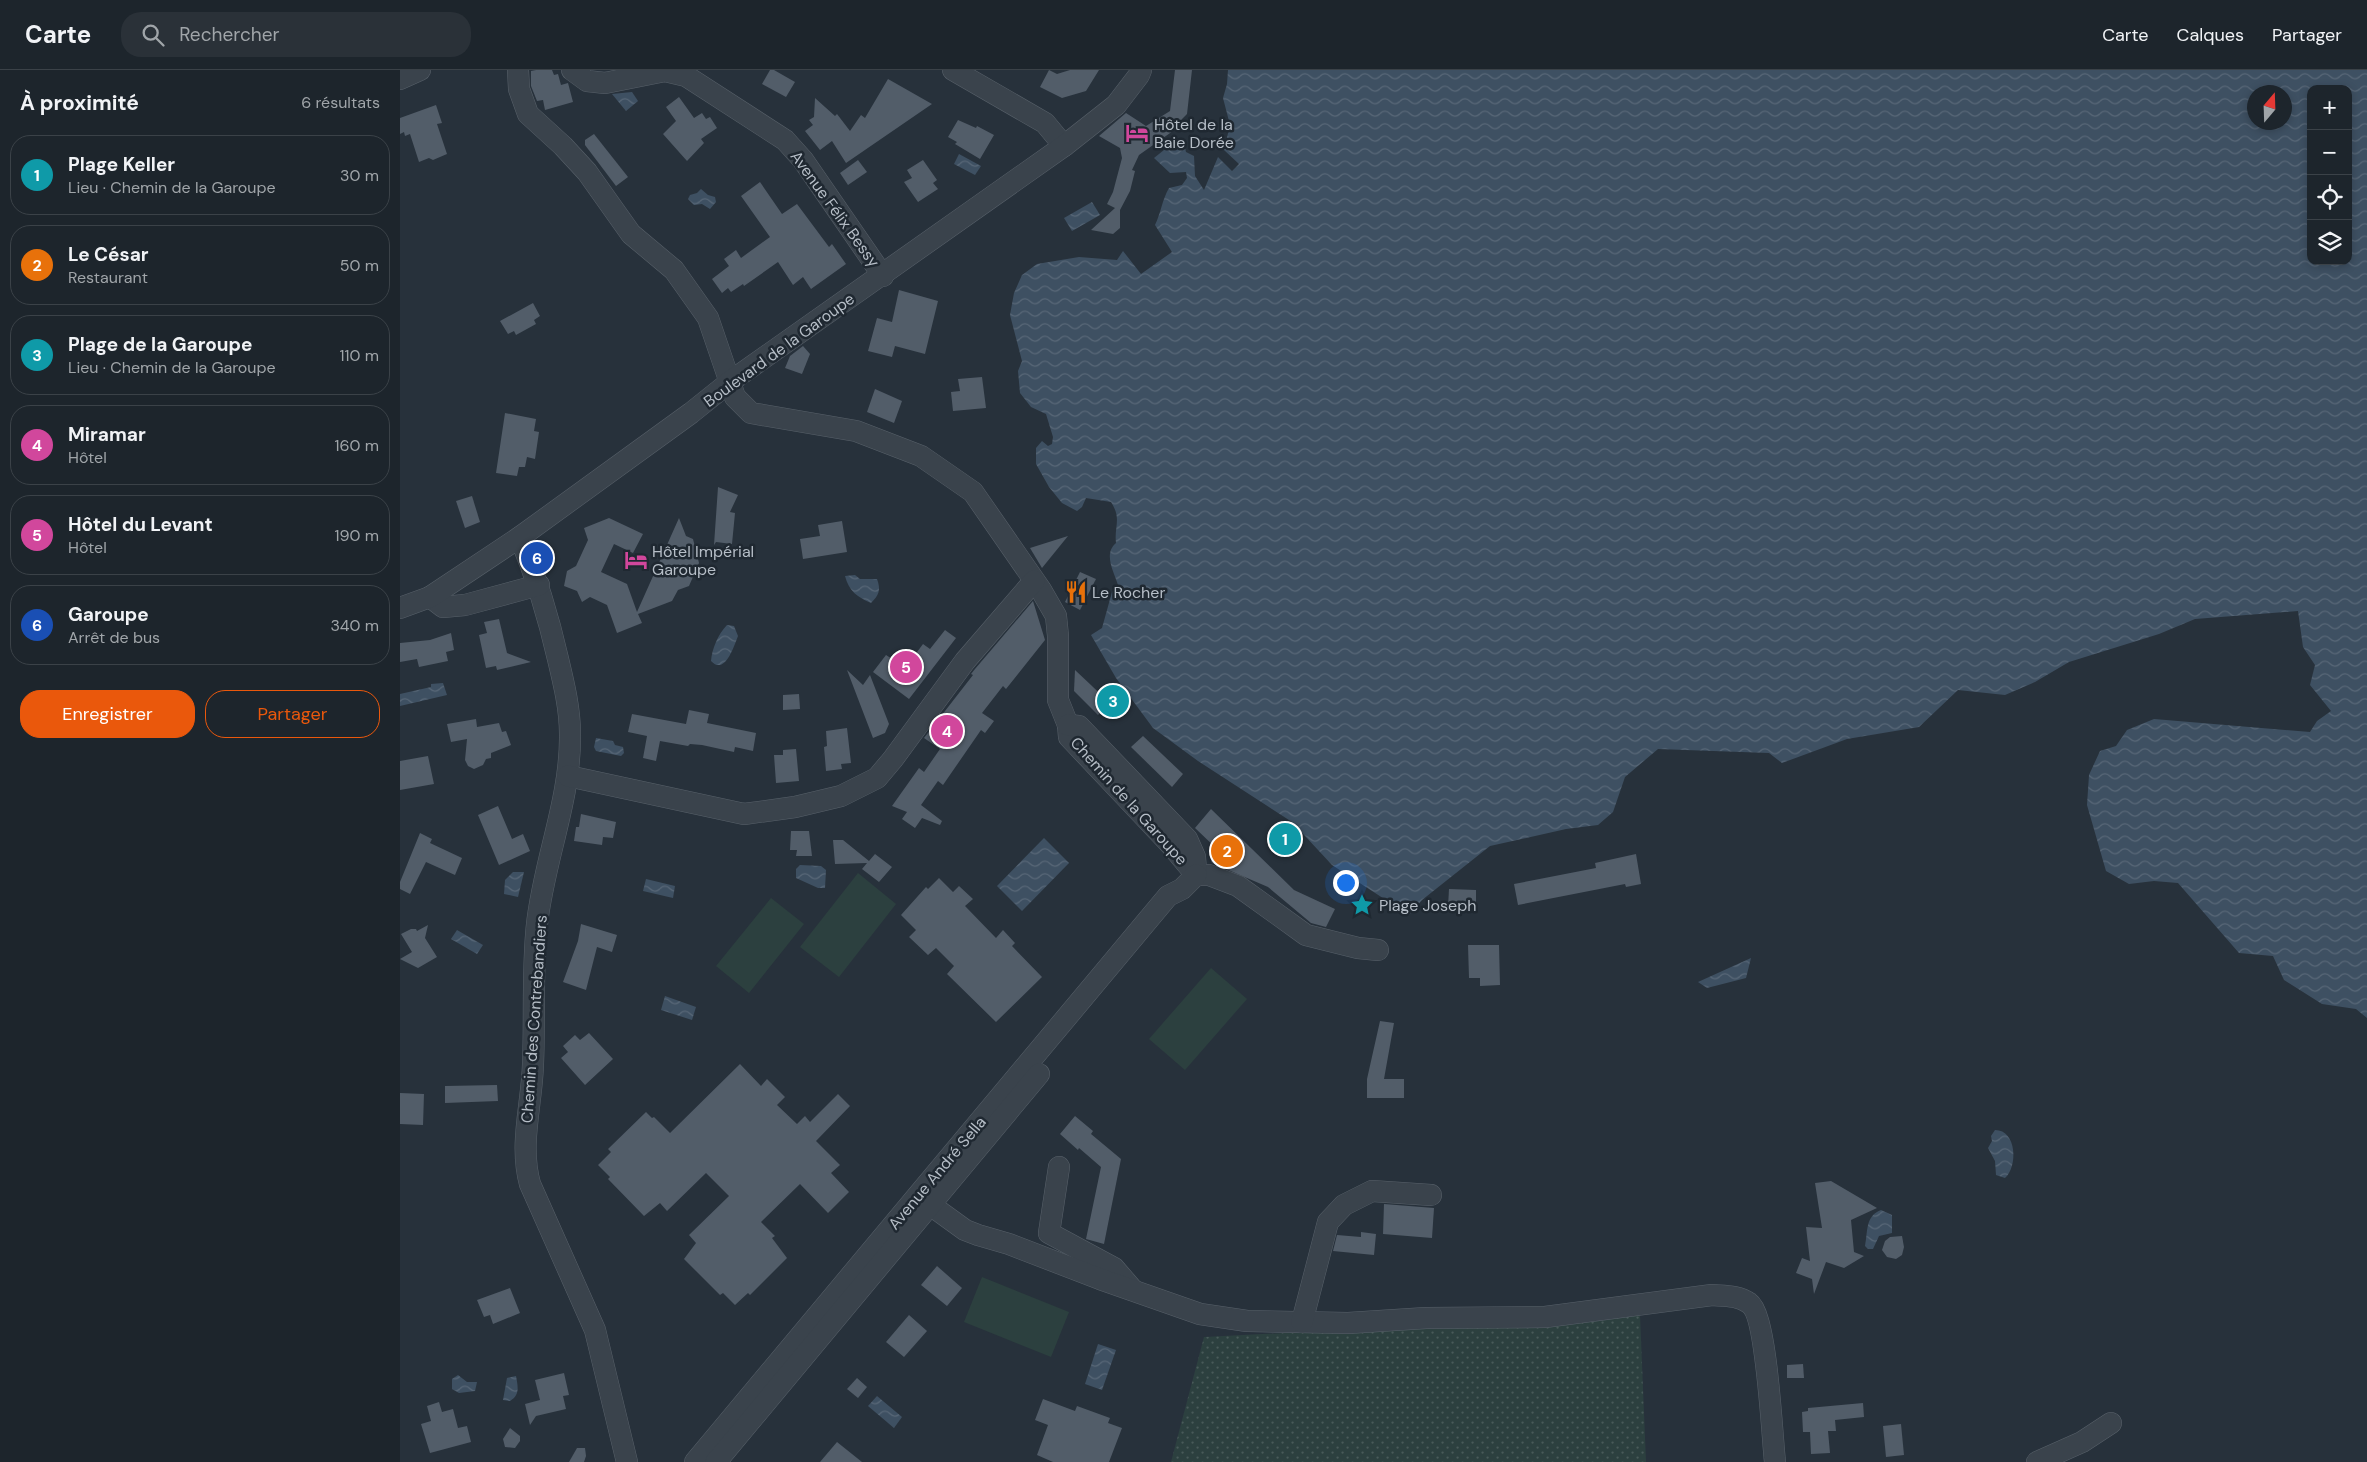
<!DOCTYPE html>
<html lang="fr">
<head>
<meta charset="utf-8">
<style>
  :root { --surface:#1d252c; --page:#2a3138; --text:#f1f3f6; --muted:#a0a5a9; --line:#3b4248; --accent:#ea580c }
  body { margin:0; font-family:"DM Sans",sans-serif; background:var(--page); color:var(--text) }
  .controls { position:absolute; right:15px; top:15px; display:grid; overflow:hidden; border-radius:10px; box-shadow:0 2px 8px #0003 }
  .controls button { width:45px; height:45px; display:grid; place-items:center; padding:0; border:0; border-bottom:1px solid var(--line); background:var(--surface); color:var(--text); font:25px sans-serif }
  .compass { position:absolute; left:1847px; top:15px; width:45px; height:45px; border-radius:50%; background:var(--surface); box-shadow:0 2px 8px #0003; rotate:19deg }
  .you { position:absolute; left:945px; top:812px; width:18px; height:18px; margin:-12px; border:4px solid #fff; border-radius:50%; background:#1a73e8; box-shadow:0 0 0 8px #1a73e833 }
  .badge { display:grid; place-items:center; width:32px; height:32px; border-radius:50%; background:var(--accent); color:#fff; font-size:16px; font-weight:700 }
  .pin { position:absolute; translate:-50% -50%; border:2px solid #fff; box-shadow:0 1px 5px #0006 }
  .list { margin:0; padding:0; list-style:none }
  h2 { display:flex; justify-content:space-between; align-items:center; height:65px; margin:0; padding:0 20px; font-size:21px }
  h2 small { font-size:16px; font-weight:400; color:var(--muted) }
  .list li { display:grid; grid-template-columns:32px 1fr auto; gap:15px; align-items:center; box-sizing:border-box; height:80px; margin:0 10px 10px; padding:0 10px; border:1px solid var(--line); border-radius:20px }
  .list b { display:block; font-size:19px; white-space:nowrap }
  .list p { margin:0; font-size:16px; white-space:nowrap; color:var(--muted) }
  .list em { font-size:16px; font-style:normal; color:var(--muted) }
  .actions { display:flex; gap:10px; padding:15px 20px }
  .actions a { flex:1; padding:11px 0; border:1px solid var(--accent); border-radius:20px; text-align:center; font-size:18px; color:var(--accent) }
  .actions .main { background:var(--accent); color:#fff }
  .icon { flex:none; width:28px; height:28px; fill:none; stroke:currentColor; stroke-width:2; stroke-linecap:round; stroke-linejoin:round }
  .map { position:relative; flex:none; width:1967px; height:1392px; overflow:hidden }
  header { display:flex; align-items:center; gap:30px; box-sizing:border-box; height:70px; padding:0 25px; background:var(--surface); border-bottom:1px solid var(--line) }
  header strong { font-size:24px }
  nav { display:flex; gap:28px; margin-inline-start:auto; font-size:18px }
  .search { width:350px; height:45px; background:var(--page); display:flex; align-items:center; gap:12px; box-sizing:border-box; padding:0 18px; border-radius:20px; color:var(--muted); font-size:19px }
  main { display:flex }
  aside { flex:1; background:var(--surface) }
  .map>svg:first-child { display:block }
</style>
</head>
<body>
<header>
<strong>Carte</strong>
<div class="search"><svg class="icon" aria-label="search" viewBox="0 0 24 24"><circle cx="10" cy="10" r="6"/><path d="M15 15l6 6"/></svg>Rechercher</div>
<nav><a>Carte</a><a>Calques</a><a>Partager</a></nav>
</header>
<main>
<aside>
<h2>À proximité<small>6 résultats</small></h2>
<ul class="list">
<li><span class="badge" style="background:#0f9aa8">1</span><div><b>Plage Keller</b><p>Lieu · Chemin de la Garoupe</p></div><em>30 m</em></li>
<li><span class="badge" style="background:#e8710a">2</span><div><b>Le César</b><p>Restaurant</p></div><em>50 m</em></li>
<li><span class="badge" style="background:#0f9aa8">3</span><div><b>Plage de la Garoupe</b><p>Lieu · Chemin de la Garoupe</p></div><em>110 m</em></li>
<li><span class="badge" style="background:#d1479c">4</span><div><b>Miramar</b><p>Hôtel</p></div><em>160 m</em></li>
<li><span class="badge" style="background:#d1479c">5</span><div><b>Hôtel du Levant</b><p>Hôtel</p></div><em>190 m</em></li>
<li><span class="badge" style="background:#1a4fb4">6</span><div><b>Garoupe</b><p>Arrêt de bus</p></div><em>340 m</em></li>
</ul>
<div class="actions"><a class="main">Enregistrer</a><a>Partager</a></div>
</aside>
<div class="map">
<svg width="1967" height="1392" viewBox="0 0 1967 1392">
  <defs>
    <pattern id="park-dots" width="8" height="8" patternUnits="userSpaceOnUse" patternTransform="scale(1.25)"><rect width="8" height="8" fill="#2c403f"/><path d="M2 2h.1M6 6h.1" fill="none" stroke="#485a59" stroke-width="1.8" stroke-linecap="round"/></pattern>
    <pattern id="water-waves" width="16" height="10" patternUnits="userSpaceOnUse" patternTransform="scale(1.25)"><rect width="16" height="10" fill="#3e5062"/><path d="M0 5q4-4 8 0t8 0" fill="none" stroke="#586777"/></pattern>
  </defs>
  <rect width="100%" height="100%" fill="#27313b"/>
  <g fill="#2c403f">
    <path d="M458 803 496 834 439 907 400 877Z"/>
    <path d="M371 828 404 854 349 923 316 896Z"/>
    <path d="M811 898 847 929 785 1000 749 969Z"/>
    <path d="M582 1207 669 1242 651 1287 564 1252Z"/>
  </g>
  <path fill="url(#park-dots)" d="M1240 1245 1246 1392H771L804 1267Z"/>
  <g fill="url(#water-waves)" fill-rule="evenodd">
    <path d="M828 0H1967V948L1956 939 1922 934 1884 910 1873 886 1839 883 1778 813 1754 811 1729 814 1706 801 1687 735 1689 705 1700 681 1716 676 1727 660 1754 649 1910 662 1917 651 1931 641 1910 615 1915 595 1903 577 1898 541 1795 549 1759 564 1669 592 1635 612 1605 625 1558 620 1519 657 1447 669 1382 693 1369 683 1258 679 1225 707 1213 742 1198 755 1166 759 1090 776 1022 830 1009 845 932 795 892 752 798 691 753 658 716 608 691 565 702 558 712 522 718 515C714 502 703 484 716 473 714 456 722 449 711 432L686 428 682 437 677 441 662 433 649 417 636 394V378L642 371 648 376 652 374 653 367 646 344 631 337 620 323 618 301 622 291 610 245 614 223 622 205 637 194 679 187 717 190 723 181 741 204 772 182 755 155C761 143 762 130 769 118L782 115 787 108 786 102 770 103 754 88 764 80 785 78 786 82 794 86 795 106 804 120 818 87 832 101 839 94 824 80 830 55 823 28 827 14ZM1911 19H1948V191H1911ZM1854 22H1884V52H1854Z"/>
    <path d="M232 22 238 31 226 41 212 24Z"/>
    <path d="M559 84 581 96 575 105 554 94Z"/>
    <path d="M301 119 308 125 315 127 316 132 310 139 302 134 294 135 288 129 290 125 297 123Z"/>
    <path d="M692 132 700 145 672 161 664 148Z"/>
    <path d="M455 505 460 509H477C481 520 479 525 471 533 457 527 449 521 445 506Z"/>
    <path d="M327 555 334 556 338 566C334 576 325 606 311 591 312 579 318 564 327 555Z"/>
    <path d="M43 613 47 625 0 636V624L31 617V614Z"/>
    <path d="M196 668 213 671 215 675 223 677 224 683 221 686 196 681 194 677Z"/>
    <path d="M644 768 669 793 622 841 597 816Z"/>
    <path d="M400 795 421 796 426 800 425 818H418L396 808V799Z"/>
    <path d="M113 802H124L118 827 104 824 105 810Z"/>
    <path d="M246 809 275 816 273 828 243 821Z"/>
    <path d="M57 860 83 875 77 884 51 869Z"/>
    <path d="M1351 888 1346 908 1307 918 1298 912Z"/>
    <path d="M265 926 296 937 292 950 261 940Z"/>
    <path d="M1595 1060C1617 1060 1618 1097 1605 1108L1596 1105 1595 1091 1588 1078 1592 1071 1591 1066Z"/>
    <path d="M1481 1140 1492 1145V1163L1479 1166 1473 1179H1468L1465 1176C1468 1162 1465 1146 1481 1140Z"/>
    <path d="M698 1274 716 1280 702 1320 685 1314Z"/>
    <path d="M58 1305 67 1312H77L75 1321 59 1323 52 1319V1309Z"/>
    <path d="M116 1306C118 1317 120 1325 110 1331L103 1330 107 1308Z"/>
    <path d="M477 1326 502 1347 494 1358 468 1336Z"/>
  </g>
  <g fill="#525d69">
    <path d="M136 0H152L154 5 158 4 161 15 168 13 173 32 145 40 143 30 137 31 131 16V1Z"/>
    <path d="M370 0H374L395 12 386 27 362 14Z"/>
    <path d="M649 0 657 4 670 0H699L686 21 662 28 640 17Z"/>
    <path d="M775 0H792L787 44 778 53 780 56 739 85 732 100 735 101 730 121 720 140V158L713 164 691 160 715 138 707 134 713 122 722 88 720 78 699 66 726 43 746 56 770 41Z"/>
    <path d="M488 9 532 34 446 93 432 71 420 80 405 61 413 55 409 50 414 47 415 28 435 46 437 44 450 61 461 45 465 48Z"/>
    <path d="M279 27 294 48 302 43 306 49 310 47 317 58 301 69 304 73 287 91 263 64 276 51 266 37Z"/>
    <path d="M36 35 42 53 37 54 47 84 33 90 29 88 19 92 10 64 5 66 4 62 0 64V48Z"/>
    <path d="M558 50 576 58 577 56 594 65 580 89 555 74 557 72 548 67Z"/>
    <path d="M194 64 228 107 216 116 185 75V70Z"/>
    <path d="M458 90 467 102 448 115 440 103Z"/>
    <path d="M523 90 537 110 533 113 538 119 518 132 504 112 512 108 507 100Z"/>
    <path d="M360 112 382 144 397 134 429 177 432 174 446 194 411 219 403 207 393 215 378 192 344 216 343 214 331 222 328 218 322 223 312 209 329 196 324 189 336 180 341 188 370 167 341 126Z"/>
    <path d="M499 220 538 231 525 284 495 276 492 287 468 281 477 248 492 252Z"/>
    <path d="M133 233 140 246 134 250 136 254 116 265 114 261 108 264 100 251Z"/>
    <path d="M403 276 410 284 402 304 385 298 390 286Z"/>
    <path d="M582 307 586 338 553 341 551 322 560 321 558 309Z"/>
    <path d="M475 319 502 331 494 353 467 342Z"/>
    <path d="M105 343 136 349 134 361 139 362 135 389 127 387 125 397H119L117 406 96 403Z"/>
    <path d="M318 417 338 425 330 442 335 443 332 474 316 472 314 475Z"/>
    <path d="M72 426 80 452 65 458 56 431Z"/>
    <path d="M209 448 243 464 233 483 214 474 201 502 227 514 237 542 279 448 286 466 293 469 299 493 289 516 278 520 272 531 238 544 242 553 217 563 207 535 190 527 182 532 177 521 164 516 167 501 176 496 188 470 184 458Z"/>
    <path d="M442 451 447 482 403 489 400 469 420 466 418 455Z"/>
    <path d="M668 466 642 498 630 478Z"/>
    <path d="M680 502 696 509 680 540 665 532Z"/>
    <path d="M633 531 645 570 606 619 603 616 582 643 594 651 585 663 581 660 543 715 538 711 521 735 542 751 540 755 522 748 515 758 502 749 507 742 492 736 519 698 524 702 540 679 524 668 573 605 571 604 575 599Z"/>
    <path d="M99 549 107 583 131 592 97 600 96 596 86 598 79 565 87 563 84 552Z"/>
    <path d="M545 560 556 568 509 629 473 602 486 585 500 594 510 582 514 586 523 574 530 579Z"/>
    <path d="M51 563 54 580 46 582 48 591 19 597 17 589 0 592V573L30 570Z"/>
    <path d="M447 600 463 615 470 605 489 654 485 663 473 668Z"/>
    <path d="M675 600 710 633 698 645 674 621Z"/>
    <path d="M399 624 400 639 383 640V625Z"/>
    <path d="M289 640 309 644 307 653 356 663 353 681 335 677 334 682 302 675 290 674 288 676 260 671 256 691 243 688 247 666 228 662 232 644 286 654Z"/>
    <path d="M76 649 77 657 99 653 102 662 106 661 111 675 91 683V688L86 689 83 695 74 699 68 696 65 690 67 669 51 672 47 654Z"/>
    <path d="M447 658 451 693 441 694 442 699 426 701 424 677 427 676 426 661Z"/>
    <path d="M743 666 783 704 772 717 731 677Z"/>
    <path d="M396 679 399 711 376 713 374 685H383V680Z"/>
    <path d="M28 686 34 714 0 720V691Z"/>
    <path d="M98 736 112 769 123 764 130 781 99 795 78 745Z"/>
    <path d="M811 739 894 820 935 839 926 857 911 853 868 817 812 793 811 791 817 779 795 758Z"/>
    <path d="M181 744 216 752 213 768 203 767 202 775 174 771 176 757H179Z"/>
    <path d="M391 761H409L412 786H396L397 780H390Z"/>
    <path d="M20 763 32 769 30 773 62 788 55 805 26 792 10 824 0 819V812Z"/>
    <path d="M433 770H443L469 791 475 784 492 797 479 812 462 799 467 793 435 794Z"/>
    <path d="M1236 784 1241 814 1226 817 1225 814 1118 835 1114 814 1196 798 1195 793Z"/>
    <path d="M539 808 553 822 559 816 573 829 565 836 596 868 603 860 615 873 612 876 642 907 596 952 547 904 554 896 536 878 528 885 509 867 516 860 501 845 526 817 528 819Z"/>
    <path d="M1049 819 1076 820V838L1048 837Z"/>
    <path d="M181 854 217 865 212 882 197 877 186 920 163 912 178 871Z"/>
    <path d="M28 855 25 868 37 887 18 898 0 889 12 882 1 864 11 859H16L17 861Z"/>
    <path d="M1068 875H1099L1100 915 1080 916V908H1069Z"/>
    <path d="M980 951 994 953 984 1009H1004V1028H967V1009Z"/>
    <path d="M189 963 213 989 185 1015 161 988 168 982 163 976 175 965 180 970Z"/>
    <path d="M340 994 361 1016 367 1009 385 1027 377 1035 397 1054 405 1046 410 1052 438 1024 450 1036 416 1071 440 1095 431 1103 449 1122 428 1143 400 1114 361 1152 375 1166 372 1168 387 1188 350 1225 348 1223 335 1235 323 1223 320 1225 284 1189 296 1173 289 1165 329 1126 306 1103 267 1141 260 1133 244 1146 208 1109 210 1107 198 1095 211 1082 208 1079 246 1042 252 1048 254 1047 270 1063Z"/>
    <path d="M97 1015 98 1031 45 1033V1016Z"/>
    <path d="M0 1023 24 1024 23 1055 0 1054Z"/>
    <path d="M675 1046 693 1061 691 1064 721 1089 704 1174 686 1169 701 1097 679 1078 678 1080 660 1064Z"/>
    <path d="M1431 1111 1477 1138 1451 1150 1454 1182 1464 1186 1444 1198 1426 1192 1414 1224 1412 1209 1396 1203 1402 1188 1410 1191 1406 1157 1422 1158 1415 1113Z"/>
    <path d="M984 1134 1034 1138 1032 1168 983 1164Z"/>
    <path d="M961 1162 976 1164 974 1185 933 1181 937 1165 961 1167Z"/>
    <path d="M1502 1166 1504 1177 1502 1185 1496 1189 1487 1187 1482 1180 1485 1171 1490 1167Z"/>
    <path d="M537 1196 562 1218 547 1236 521 1215Z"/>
    <path d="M110 1218 120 1243 93 1254 90 1245 84 1247 77 1230Z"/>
    <path d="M509 1245 527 1261 504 1287 486 1272Z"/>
    <path d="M1403 1294 1404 1308H1387V1295Z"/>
    <path d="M164 1303 169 1325 163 1326 166 1339 136 1346 130 1355 125 1334 140 1330 135 1310Z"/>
    <path d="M457 1308 467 1317 458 1328 447 1319Z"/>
    <path d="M643 1329 675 1341 677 1336 710 1348 708 1353 722 1358 709 1392H653L637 1385 648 1355 635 1350Z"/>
    <path d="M39 1332 42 1342 53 1339 58 1358 67 1356 71 1372 30 1383 21 1354 31 1351 27 1336Z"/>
    <path d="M1463 1333 1464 1347 1435 1350 1436 1361H1428L1430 1383 1411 1384 1410 1362H1403L1402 1342 1408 1341V1338Z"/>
    <path d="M1501 1354 1504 1385 1486 1387 1483 1356Z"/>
    <path d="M110 1358 120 1366V1371L115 1378 105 1377 103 1369Z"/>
    <path d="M437 1372 462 1392H420Z"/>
    <path d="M177 1378H185L186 1386 184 1392H169Z"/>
  </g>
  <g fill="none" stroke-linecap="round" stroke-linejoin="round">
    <defs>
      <g id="minor">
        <path d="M118 0 119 19 128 44 163 76 187 102 231 164 274 200 308 248 335 327 351 343 456 361 521 386 573 422 641 520 656 546 658 566V630L668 655 669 667 771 775 796 805H809L838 816 906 865 958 878 978 880"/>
        <path d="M172 0 187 11 205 13 265 1 286 6 385 70 403 90 483 206"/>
        <path d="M553 0 645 53 664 76"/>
        <path d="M0 9 20 0"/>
        <path d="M120 467C137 509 148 545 158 589 164 614 170 639 170 664 171 729 144 790 137 854 132 900 135 948 133 994 132 1034 119 1074 130 1114L195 1260 227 1392"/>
        <path d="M30 527 43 537 65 535 139 515"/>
        <path d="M0 538 30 527 120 467 291 343 331 311 664 76 716 35 739 5 741 0"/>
        <path d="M668 655 679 656 787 769 795 787 796 800"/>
        <path d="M168 706 344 744 395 737 441 726 477 708 493 689 565 591 634 511"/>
        <path d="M659 1097 649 1163 714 1198 733 1220"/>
        <path d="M518 1126 565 1160 578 1165 609 1174 700 1209 800 1244 847 1251 948 1253 1026 1248 1145 1247 1312 1225C1324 1226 1338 1225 1349 1233 1367 1245 1372 1366 1375 1392"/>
        <path d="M902 1252 928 1152 944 1135 972 1121 1031 1125"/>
        <path d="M295 1392 768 826 782 819 796 805"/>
        <path d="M316 1392 639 1004"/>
        <path d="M1637 1392 1682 1372 1711 1353"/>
      </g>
    </defs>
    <use href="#minor" stroke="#58616a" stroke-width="22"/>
    <use href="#minor" stroke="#3a434c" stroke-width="21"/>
  </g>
  <defs>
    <symbol id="hotel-bare" viewBox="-9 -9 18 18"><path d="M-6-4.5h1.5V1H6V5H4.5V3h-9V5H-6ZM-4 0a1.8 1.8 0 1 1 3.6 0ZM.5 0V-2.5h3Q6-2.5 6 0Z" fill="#d1479c" stroke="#1f2831" stroke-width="2.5" paint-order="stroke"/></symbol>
    <symbol id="restaurant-bare" viewBox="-9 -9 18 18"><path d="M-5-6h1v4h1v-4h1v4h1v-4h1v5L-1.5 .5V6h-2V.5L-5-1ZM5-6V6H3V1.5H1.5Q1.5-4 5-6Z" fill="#e8710a" stroke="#1f2831" stroke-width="2.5" paint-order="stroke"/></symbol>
    <symbol id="sight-bare" viewBox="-9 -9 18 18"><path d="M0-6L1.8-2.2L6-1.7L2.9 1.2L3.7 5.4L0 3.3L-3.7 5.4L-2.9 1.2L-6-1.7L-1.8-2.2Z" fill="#0f9aa8" stroke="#1f2831" stroke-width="2.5" paint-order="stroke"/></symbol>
  </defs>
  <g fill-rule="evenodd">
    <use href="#hotel-bare" x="721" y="47" width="32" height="32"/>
    <use href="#hotel-bare" x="220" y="474" width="32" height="32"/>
    <use href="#restaurant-bare" x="660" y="506" width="32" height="32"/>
    <use href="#sight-bare" x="946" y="819" width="32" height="32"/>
  </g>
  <g text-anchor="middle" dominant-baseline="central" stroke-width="5" stroke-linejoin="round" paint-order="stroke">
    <g font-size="16" fill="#b6bec7" stroke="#1f2831" text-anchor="start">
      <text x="754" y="54">Hôtel de la<tspan x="754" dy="18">Baie Dorée</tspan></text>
      <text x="252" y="481">Hôtel Impérial<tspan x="252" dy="18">Garoupe</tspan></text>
      <text x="692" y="522">Le Rocher</text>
      <text x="979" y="835">Plage Joseph</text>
    </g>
    <g font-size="16" fill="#b6bec7" stroke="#1f2831">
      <text transform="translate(435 139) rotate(54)">Avenue Félix Bessy</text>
      <text transform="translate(379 280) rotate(-36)">Boulevard de la Garoupe</text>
      <text transform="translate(729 731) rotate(48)">Chemin de la Garoupe</text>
      <text transform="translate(134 949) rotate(-86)">Chemin des Contrebandiers</text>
      <text transform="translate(537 1103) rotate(-50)">Avenue André Sella</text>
    </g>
  </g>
</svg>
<div class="controls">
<button>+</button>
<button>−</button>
<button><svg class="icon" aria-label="locate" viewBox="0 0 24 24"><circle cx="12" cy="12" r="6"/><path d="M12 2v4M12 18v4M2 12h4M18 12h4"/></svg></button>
<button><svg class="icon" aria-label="layers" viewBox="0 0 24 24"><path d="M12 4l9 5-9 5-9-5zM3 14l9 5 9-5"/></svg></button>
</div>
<svg class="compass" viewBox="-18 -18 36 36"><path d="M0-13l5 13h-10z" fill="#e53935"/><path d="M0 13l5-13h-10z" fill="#a0a5a9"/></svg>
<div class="you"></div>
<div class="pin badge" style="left:885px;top:769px;background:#0f9aa8">1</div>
<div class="pin badge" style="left:827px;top:781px;background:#e8710a">2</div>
<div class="pin badge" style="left:713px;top:631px;background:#0f9aa8">3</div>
<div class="pin badge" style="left:547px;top:661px;background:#d1479c">4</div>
<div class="pin badge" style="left:506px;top:597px;background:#d1479c">5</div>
<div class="pin badge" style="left:137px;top:488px;background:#1a4fb4">6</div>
</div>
</main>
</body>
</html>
